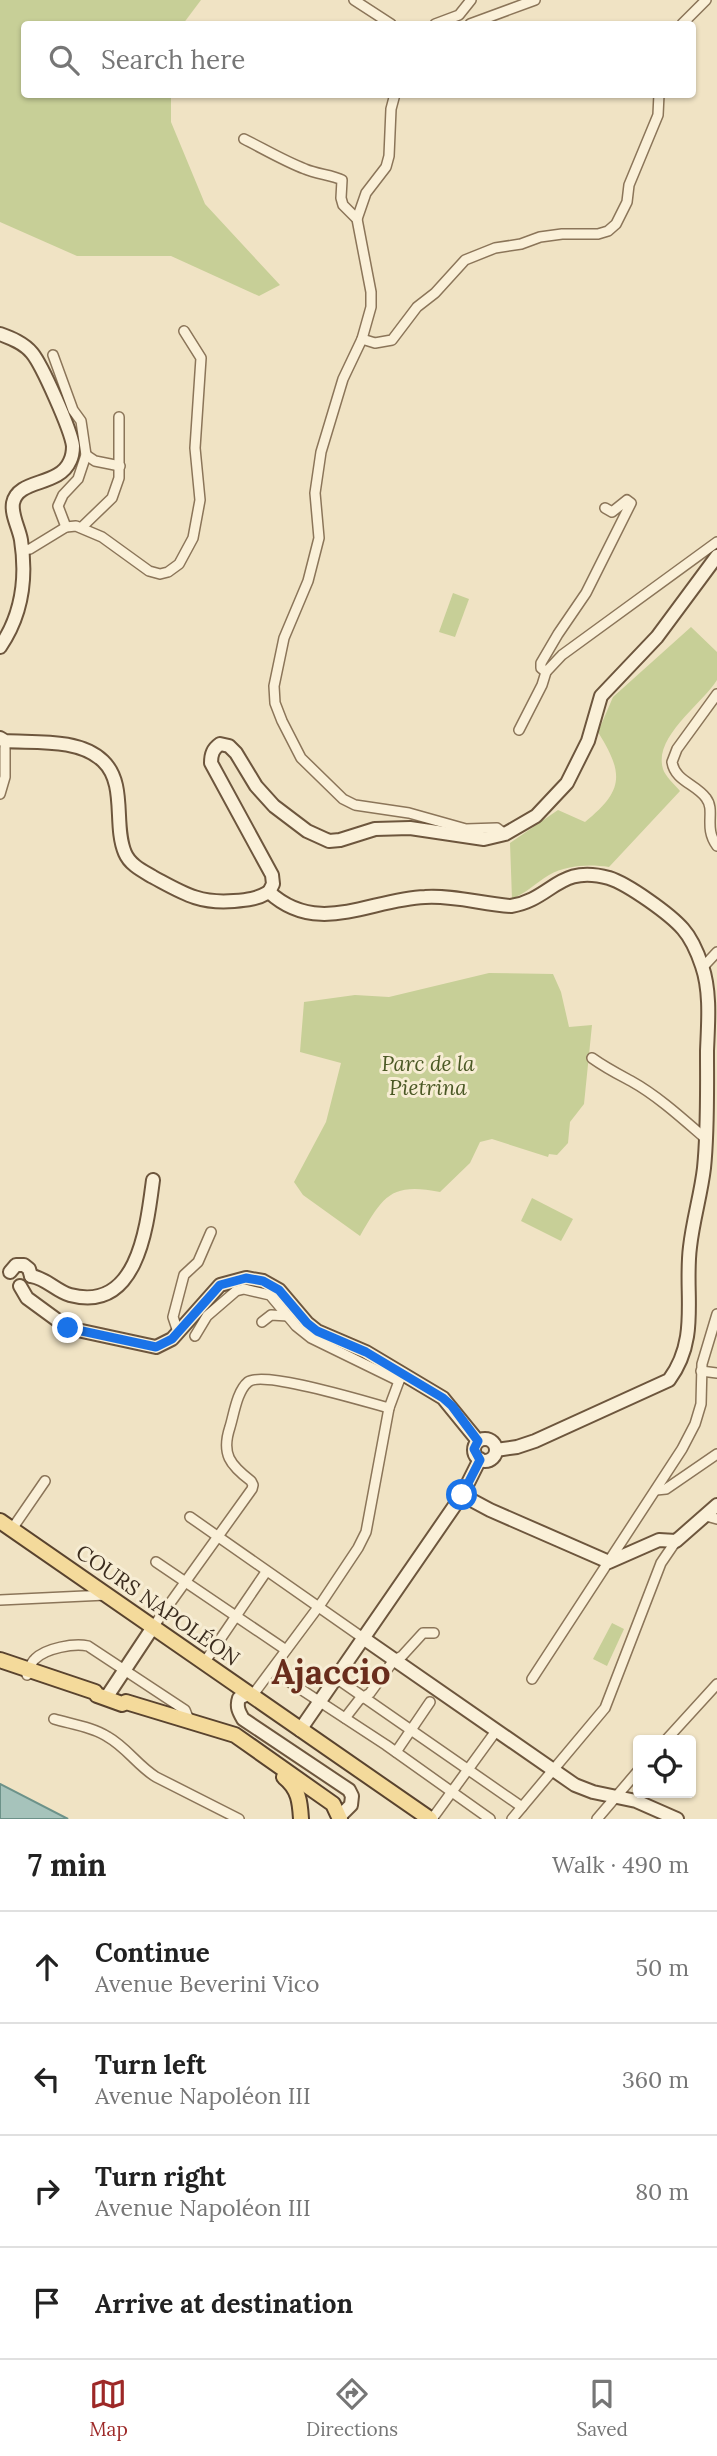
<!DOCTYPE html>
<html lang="en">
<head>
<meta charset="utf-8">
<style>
  :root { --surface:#fff; --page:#f2f2f2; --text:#222; --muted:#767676; --line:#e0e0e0; --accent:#9d2827 }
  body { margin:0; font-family:Lora,serif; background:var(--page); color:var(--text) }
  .controls { position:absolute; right:21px; bottom:21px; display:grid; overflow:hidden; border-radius:7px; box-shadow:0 2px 5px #0004 }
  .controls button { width:63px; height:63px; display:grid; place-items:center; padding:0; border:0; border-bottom:2px solid var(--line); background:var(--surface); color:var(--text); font:35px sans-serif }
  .stop { position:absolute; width:21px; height:21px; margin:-16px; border:5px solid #1a73e8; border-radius:50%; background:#fff }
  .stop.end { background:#1a73e8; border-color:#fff; box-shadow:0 2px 7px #0008 }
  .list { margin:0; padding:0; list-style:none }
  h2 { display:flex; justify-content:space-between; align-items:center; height:91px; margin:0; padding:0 28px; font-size:30px }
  h2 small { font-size:23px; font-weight:400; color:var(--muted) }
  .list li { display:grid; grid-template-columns:46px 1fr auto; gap:21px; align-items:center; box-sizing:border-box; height:112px; padding:0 28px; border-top:2px solid var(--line) }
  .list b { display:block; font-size:26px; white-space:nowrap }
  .list p { margin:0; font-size:23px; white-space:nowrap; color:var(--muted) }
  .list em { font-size:23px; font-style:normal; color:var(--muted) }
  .icon { flex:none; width:38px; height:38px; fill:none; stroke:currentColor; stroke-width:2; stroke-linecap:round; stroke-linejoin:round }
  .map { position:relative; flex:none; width:717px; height:1819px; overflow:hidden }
  .search { position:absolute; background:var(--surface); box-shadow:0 2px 5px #0004; left:21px; right:21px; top:21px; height:77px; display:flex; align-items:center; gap:18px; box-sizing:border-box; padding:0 24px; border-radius:7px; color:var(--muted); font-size:26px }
  .sheet { height:539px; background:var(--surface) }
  nav { display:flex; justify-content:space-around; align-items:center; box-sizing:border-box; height:98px; border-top:2px solid var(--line); background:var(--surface); font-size:19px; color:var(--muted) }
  nav a { display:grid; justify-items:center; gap:4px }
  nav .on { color:var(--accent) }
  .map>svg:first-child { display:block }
</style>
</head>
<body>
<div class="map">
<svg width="717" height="1819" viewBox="0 0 717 1819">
  <rect width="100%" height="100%" fill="#f0e3c4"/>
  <g fill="#c7cf97">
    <path d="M0 0H201L183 24H24V94L171 95V122L205 204 280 285 259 296 171 256H77L0 222Z"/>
    <path d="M453 593 469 599 455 637 439 632Z"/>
    <path d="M691 627 717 652V680C703 703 653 737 663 769 665 776 675 785 680 791L609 867C589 864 567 865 549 875 536 883 526 893 512 899L510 843 558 810 585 822C624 790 624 774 598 732L613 697Z"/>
    <path d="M489 973 553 974 561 992 569 1027 592 1025 584 1104 570 1122 568 1143 557 1155 549 1154 548 1157 492 1139 480 1142 470 1163 440 1192C390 1182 383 1197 360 1236L303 1195 294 1182 326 1122 341 1063 300 1052 304 1002 355 995 389 997Z"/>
    <path d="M532 1198 573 1219 561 1241 521 1221Z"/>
    <path d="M612 1623 624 1629 607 1666 593 1659Z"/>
  </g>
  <path fill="#a6c3bb" stroke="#6c9289" stroke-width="2" d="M0 1784 68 1819H0Z"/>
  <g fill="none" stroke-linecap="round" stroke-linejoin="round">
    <defs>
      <g id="street">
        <path d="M354 0 391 24"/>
        <path d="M435 24 459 15 471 0"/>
        <path d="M470 24 535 0"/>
        <path d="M682 24 706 0"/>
        <path d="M244 139C264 149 284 161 305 169 316 174 333 175 342 180L341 198 343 205 357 219 371 292V307L362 339 343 379 321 452 315 493 319 538 308 581 284 638 274 686 275 703 282 721 301 758 343 799 355 805 409 813 466 829 497 828 505 834"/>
        <path d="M357 219 366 193 386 167 389 156 391 109 395 94"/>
        <path d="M362 339 375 343 392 340 417 307 435 293 465 260 495 248 521 244 540 237 562 234H598L608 231 616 224 627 202 629 185 658 115 659 94"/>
        <path d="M53 355 73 410 81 421 86 455 78 479 63 495 58 506 66 527"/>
        <path d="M86 455 95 461 120 466"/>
        <path d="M82 527 112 498 119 478V417"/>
        <path d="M22 550 30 549 66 527 76 526 102 537 149 571 160 574 168 572 179 564 193 538 200 500 195 448 201 358 184 331"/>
        <path d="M546 672 541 668V663L558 634 586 593 631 503 627 500 612 512 605 508"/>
        <path d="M717 694 677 749 672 762C675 781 696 784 706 798 716 811 703 827 717 846"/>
        <path d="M519 730 542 685 546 672 562 655 717 542"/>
        <path d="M0 794 5 777V741"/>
        <path d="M703 967 717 952"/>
        <path d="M592 1058C606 1068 616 1073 631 1081 658 1096 683 1119 706 1139"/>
        <path d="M262 1322 271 1315 288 1316"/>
        <path d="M178 1332 173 1317 184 1275 198 1262 211 1232"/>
        <path d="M195 1336 207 1316 236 1291 244 1289 270 1295 296 1326 311 1338 399 1381"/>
        <path d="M701 1371 717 1373"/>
        <path d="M656 1490 666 1489 717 1454"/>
        <path d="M706 1516 717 1519"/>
        <path d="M190 1517 363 1638"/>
        <path d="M12 1529 45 1481"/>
        <path d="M156 1562 286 1650"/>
        <path d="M0 1600 106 1595"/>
        <path d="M153 1627 252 1489 253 1485 251 1481C230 1465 221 1454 230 1427 234 1414 237 1391 248 1382 263 1370 366 1402 389 1408"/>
        <path d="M204 1663 266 1572"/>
        <path d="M27 1675C29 1670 31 1662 35 1659 46 1648 74 1643 88 1646L185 1710 189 1720"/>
        <path d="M279 1675 386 1745 490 1819"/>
        <path d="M336 1678 522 1807"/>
        <path d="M532 1679 682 1449 695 1424 701 1404 702 1364 717 1314"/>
        <path d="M252 1696 322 1602 358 1548 366 1532 389 1408 402 1373"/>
        <path d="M345 1718 359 1700 370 1693 394 1660 402 1656 423 1633H434"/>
        <path d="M54 1719C71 1724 93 1727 108 1737 126 1747 138 1766 156 1777L239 1819"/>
        <path d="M666 1740 717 1684"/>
        <path d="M396 1752 430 1702"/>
        <path d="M432 1819 496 1731"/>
        <path d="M512 1819 605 1708 661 1563 676 1541"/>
        <path d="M597 1819 638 1771"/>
      </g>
      <g id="secondary">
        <path d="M0 334C11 338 24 343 32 353 42 365 71 430 73 446 73 451 72 457 70 461 59 487 18 478 13 503 11 515 19 528 21 540 27 578 22 615 0 647"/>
        <path d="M0 738 5 741C35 743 79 738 103 761 127 784 113 825 125 853 130 865 143 871 153 877 183 893 199 904 234 901 247 900 257 899 269 892"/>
        <path d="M269 892C318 937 370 899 425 897 453 895 482 904 511 906 553 899 558 864 609 878 628 884 670 914 683 929 691 938 698 954 702 966 711 992 708 1024 707 1051 707 1090 708 1129 704 1168 701 1194 693 1220 690 1247 684 1294 700 1338 669 1380L535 1441 517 1447 496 1450"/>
        <path d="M269 892 273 884 272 875 211 763C211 754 213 749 220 744L229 746 236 753 256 786 274 806 307 831 329 841 340 840 375 829 410 828 484 839 505 834 536 816 567 783 588 741 601 696 657 637 717 556"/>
        <path d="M10 1272 16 1265H24L29 1269 31 1276"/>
        <path d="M31 1276C46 1278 56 1291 70 1295 138 1313 147 1226 153 1180"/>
        <path d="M20 1286 27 1298 68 1328 156 1347 172 1339 220 1285 246 1278 263 1281 279 1290 307 1323 317 1331 366 1352 443 1398 478 1441"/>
        <circle cx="485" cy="1450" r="11"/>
        <path d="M462 1495 490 1510 609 1562 659 1540 676 1541 717 1505"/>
        <path d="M363 1638 575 1785 593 1792 636 1801 677 1819"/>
        <path d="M248 1694 239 1698C236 1707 239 1712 243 1719L349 1790 352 1796 351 1805 340 1816"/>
        <path d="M106 1698 153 1627"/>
        <path d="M300 1730 462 1495 480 1459"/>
      </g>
      <g id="primary">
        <path d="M0 1521 430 1819"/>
        <path d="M0 1660 95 1692 97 1695 122 1704 126 1702 235 1735 333 1804 340 1819"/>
        <path d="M284 1777C299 1789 300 1802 301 1819"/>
      </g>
    </defs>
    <use href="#street" stroke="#8b7559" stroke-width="12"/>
    <use href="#secondary" stroke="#6d563d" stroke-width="16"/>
    <use href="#primary" stroke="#59432e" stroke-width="18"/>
    <use href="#street" stroke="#faf0d8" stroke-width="9"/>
    <use href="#secondary" stroke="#faf0d8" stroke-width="12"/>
    <use href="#primary" stroke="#f4da9b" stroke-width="14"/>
  </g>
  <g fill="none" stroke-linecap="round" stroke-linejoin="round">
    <path stroke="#1a73e8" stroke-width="9" d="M68 1328 156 1347 172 1339 220 1285 246 1278 263 1281 279 1290 307 1323 317 1331 366 1352 443 1398 452 1406 478 1441 474 1449 480 1460 462 1495"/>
  </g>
  <g text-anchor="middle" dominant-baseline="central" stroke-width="6" stroke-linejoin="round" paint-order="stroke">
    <g font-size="21" font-style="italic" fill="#4a5824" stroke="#f7edd4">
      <text x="428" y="1063">Parc de la<tspan x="428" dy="24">Pietrina</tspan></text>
    </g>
    <g font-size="21" fill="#3b2c1e" stroke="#f7edd4">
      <text transform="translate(158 1605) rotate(35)">COURS NAPOLÉON</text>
    </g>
    <g font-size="35" font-weight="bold" fill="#692d1c" stroke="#f7edd4">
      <text x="331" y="1671">Ajaccio</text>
    </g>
  </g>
</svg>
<div class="controls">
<button><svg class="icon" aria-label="locate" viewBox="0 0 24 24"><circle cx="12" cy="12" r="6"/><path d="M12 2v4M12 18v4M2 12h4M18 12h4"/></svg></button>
</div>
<div class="stop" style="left:462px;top:1495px"></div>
<div class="stop end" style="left:68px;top:1328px"></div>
<div class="search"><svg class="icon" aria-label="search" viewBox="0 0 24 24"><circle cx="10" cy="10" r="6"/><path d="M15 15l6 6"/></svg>Search here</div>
</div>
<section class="sheet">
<h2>7 min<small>Walk · 490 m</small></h2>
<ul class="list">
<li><svg class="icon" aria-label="ahead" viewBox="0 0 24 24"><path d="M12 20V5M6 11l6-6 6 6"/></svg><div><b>Continue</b><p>Avenue Beverini Vico</p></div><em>50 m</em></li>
<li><svg class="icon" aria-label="left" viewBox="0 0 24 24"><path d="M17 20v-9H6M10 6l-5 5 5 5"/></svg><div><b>Turn left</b><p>Avenue Napoléon III</p></div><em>360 m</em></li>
<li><svg class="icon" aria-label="right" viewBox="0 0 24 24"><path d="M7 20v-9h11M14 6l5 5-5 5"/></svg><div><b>Turn right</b><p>Avenue Napoléon III</p></div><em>80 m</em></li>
<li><svg class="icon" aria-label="arrive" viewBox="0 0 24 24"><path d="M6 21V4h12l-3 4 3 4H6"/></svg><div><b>Arrive at destination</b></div></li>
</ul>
</section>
<nav>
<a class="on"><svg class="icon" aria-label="map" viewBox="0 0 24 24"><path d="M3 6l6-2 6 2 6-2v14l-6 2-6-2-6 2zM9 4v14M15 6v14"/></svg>Map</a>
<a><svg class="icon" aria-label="directions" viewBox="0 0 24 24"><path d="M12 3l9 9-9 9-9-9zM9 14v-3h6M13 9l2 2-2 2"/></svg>Directions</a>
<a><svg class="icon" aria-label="saved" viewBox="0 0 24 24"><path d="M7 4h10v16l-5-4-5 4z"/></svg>Saved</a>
</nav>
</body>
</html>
